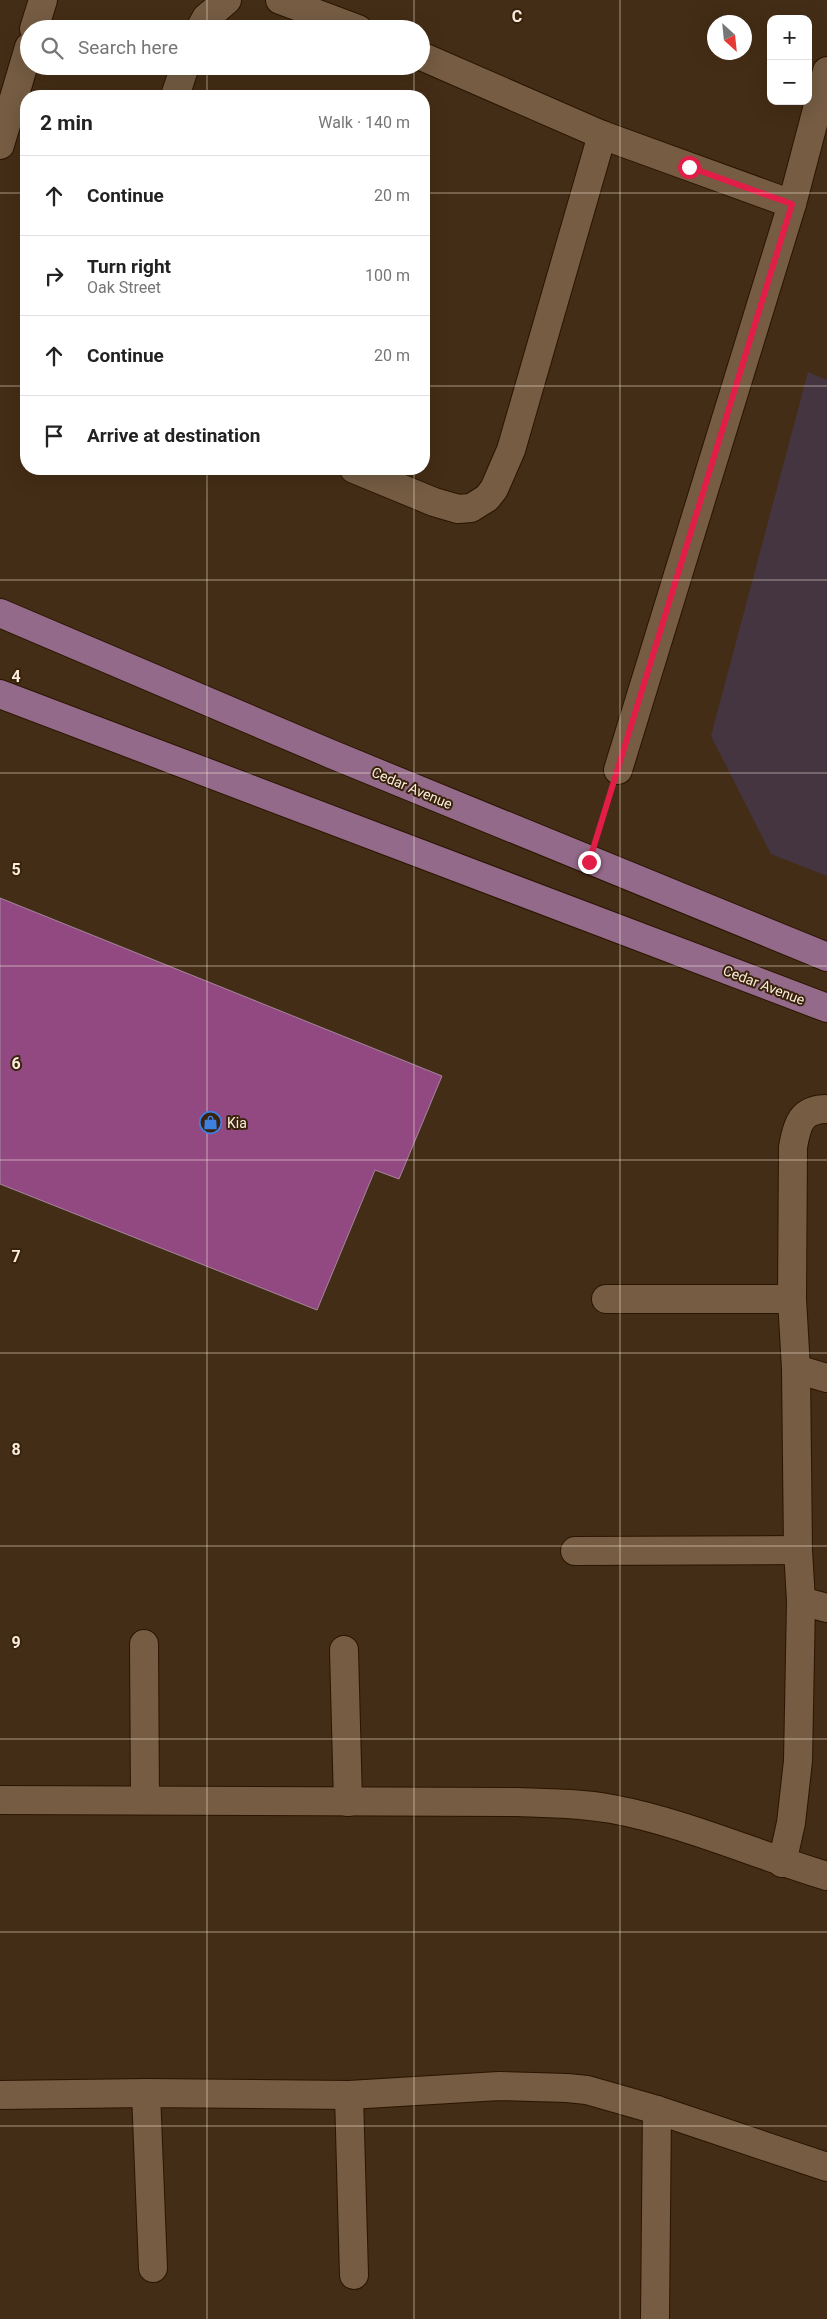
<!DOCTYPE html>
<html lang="en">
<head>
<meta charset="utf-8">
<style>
  :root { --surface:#fff; --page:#f2f2f2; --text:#222; --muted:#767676; --line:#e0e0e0 }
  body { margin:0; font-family:Roboto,sans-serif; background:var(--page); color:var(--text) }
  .controls { position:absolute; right:15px; top:15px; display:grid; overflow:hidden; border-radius:10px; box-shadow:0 5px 20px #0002 }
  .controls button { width:45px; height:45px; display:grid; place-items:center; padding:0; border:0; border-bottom:1px solid var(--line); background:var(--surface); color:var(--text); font:25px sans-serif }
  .compass { position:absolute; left:707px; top:15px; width:45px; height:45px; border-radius:50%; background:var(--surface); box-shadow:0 5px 20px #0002; rotate:153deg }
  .stop { position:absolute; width:15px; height:15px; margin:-11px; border:4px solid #e11d48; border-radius:50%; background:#fff }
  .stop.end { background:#e11d48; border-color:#fff; box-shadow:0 1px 5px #0008 }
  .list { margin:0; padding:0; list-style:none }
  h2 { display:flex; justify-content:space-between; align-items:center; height:65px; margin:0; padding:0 20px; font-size:21px }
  h2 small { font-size:16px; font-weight:400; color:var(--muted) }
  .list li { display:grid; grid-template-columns:32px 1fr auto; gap:15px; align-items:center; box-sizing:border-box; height:80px; padding:0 20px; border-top:1px solid var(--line) }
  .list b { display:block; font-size:19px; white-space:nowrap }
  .list p { margin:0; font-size:16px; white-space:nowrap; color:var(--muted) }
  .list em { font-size:16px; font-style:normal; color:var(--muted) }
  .icon { flex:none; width:28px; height:28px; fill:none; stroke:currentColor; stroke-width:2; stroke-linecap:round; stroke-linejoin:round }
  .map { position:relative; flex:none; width:827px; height:2319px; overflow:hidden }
  .search { position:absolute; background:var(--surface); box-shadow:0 5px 20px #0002; left:20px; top:20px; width:410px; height:55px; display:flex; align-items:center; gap:12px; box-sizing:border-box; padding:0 18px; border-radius:28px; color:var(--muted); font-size:19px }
  .panel { position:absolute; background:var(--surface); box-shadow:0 5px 20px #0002; left:20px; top:90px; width:410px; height:385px; border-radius:20px }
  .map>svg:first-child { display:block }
</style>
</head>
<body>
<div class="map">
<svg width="827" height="2319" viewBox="0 0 827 2319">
  <rect width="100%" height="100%" fill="#442d16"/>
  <path fill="#443541" d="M808 372 827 380V876L771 854 711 736Z"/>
  <path fill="#924982" stroke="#a5869d" d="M0 898 442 1076 399 1179 375 1170 317 1310 0 1184Z"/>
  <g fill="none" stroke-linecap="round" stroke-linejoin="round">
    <defs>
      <g id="minor">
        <path d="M280 0 358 29"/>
        <path d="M34 29 43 0"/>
        <path d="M200 29 206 18 227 0"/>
        <path d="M421 56 602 135 792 204"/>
        <path d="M175 96 185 66"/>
        <path d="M0 145 29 47"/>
        <path d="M354 469 434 502 458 509 471 508 487 498 494 489 511 450 602 135"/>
        <path d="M618 770 792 204 827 71"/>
        <path d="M606 1299H792"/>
        <path d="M796 1369 827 1378"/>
        <path d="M575 1551 798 1550"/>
        <path d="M801 1601 827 1608"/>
        <path d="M144 1644 145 1800"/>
        <path d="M344 1650 348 1802"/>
        <path d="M0 1800 517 1802C548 1803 580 1803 612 1809 683 1822 757 1855 827 1876"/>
        <path d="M782 1863 791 1823 798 1761 801 1601 798 1550 796 1369 792 1299 793 1147C797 1124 801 1109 827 1109"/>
        <path d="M146 2093 153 2268"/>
        <path d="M0 2095 146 2093 349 2095 499 2086 567 2088 587 2090 657 2110 827 2167"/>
        <path d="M349 2095 354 2275"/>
        <path d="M655 2319 657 2110"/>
      </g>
      <g id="major">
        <path d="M0 613 331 754 827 957"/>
        <path d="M0 694 827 1008"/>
      </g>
    </defs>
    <use href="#minor" stroke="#2a1500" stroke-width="30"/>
    <use href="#major" stroke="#2a1500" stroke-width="30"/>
    <path stroke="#998774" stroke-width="3" stroke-dasharray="4 2.5" stroke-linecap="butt" d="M600 826 608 801"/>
    <use href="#minor" stroke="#755c43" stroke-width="28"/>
    <use href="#major" stroke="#946a8a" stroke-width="28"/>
  </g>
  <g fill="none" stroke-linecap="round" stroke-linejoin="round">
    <path stroke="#e11d48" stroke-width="6" d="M589 862 792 204 689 167"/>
  </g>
  <path fill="none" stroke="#faecde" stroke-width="1" stroke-opacity="0.55" d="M207 0V29M414 0V29M620 0V2319M207 66V96M414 66V96M0 193H26M424 193H827M0 386H26M424 386H827M207 469V2319M414 469V2319M0 580H827M0 773H827M0 966H827M0 1160H827M0 1353H827M0 1546H827M0 1739H827M0 1932H827M0 2126H827"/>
  <defs>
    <symbol id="shop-ring" viewBox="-11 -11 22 22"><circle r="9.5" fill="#39230b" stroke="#3f7fe0" stroke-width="1.5"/><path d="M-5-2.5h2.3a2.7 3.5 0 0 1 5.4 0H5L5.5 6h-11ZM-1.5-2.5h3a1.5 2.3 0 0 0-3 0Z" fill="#3f7fe0"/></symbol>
  </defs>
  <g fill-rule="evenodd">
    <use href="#shop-ring" x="198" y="1110" width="25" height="25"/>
  </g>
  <g text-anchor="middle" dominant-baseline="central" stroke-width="4" stroke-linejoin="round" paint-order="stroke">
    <g font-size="14" fill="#faecde" stroke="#39230b">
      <text transform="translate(412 788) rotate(23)">Cedar Avenue</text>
      <text transform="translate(764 985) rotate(21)">Cedar Avenue</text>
    </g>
    <g font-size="14" fill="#faecde" stroke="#39230b" text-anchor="start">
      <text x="227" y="1123">Kia</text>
    </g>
  </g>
  <g font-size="16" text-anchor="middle" font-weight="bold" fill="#faecde" stroke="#39230b" stroke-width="4" stroke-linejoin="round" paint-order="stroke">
    <text x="517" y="22">C</text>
    <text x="16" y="682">4</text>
    <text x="16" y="875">5</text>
    <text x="16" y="1069">6</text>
    <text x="16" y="1262">7</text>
    <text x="16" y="1455">8</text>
    <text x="16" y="1648">9</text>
  </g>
</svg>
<div class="controls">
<button>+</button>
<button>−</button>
</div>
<svg class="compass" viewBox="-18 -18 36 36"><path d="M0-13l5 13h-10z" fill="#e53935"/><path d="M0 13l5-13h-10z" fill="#767676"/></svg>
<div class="stop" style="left:689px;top:167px"></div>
<div class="stop end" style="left:589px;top:862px"></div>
<div class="search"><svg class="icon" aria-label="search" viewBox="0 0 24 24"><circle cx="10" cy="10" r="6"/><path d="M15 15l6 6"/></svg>Search here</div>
<section class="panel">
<h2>2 min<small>Walk · 140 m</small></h2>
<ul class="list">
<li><svg class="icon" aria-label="ahead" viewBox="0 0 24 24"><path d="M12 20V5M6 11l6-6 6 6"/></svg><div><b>Continue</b></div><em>20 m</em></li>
<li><svg class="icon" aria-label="right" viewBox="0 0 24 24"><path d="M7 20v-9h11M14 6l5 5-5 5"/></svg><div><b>Turn right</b><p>Oak Street</p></div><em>100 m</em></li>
<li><svg class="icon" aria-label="ahead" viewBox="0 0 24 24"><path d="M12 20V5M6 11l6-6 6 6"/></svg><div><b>Continue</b></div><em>20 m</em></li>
<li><svg class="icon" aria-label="arrive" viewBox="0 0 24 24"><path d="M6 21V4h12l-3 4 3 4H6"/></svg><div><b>Arrive at destination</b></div></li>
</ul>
</section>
</div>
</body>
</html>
